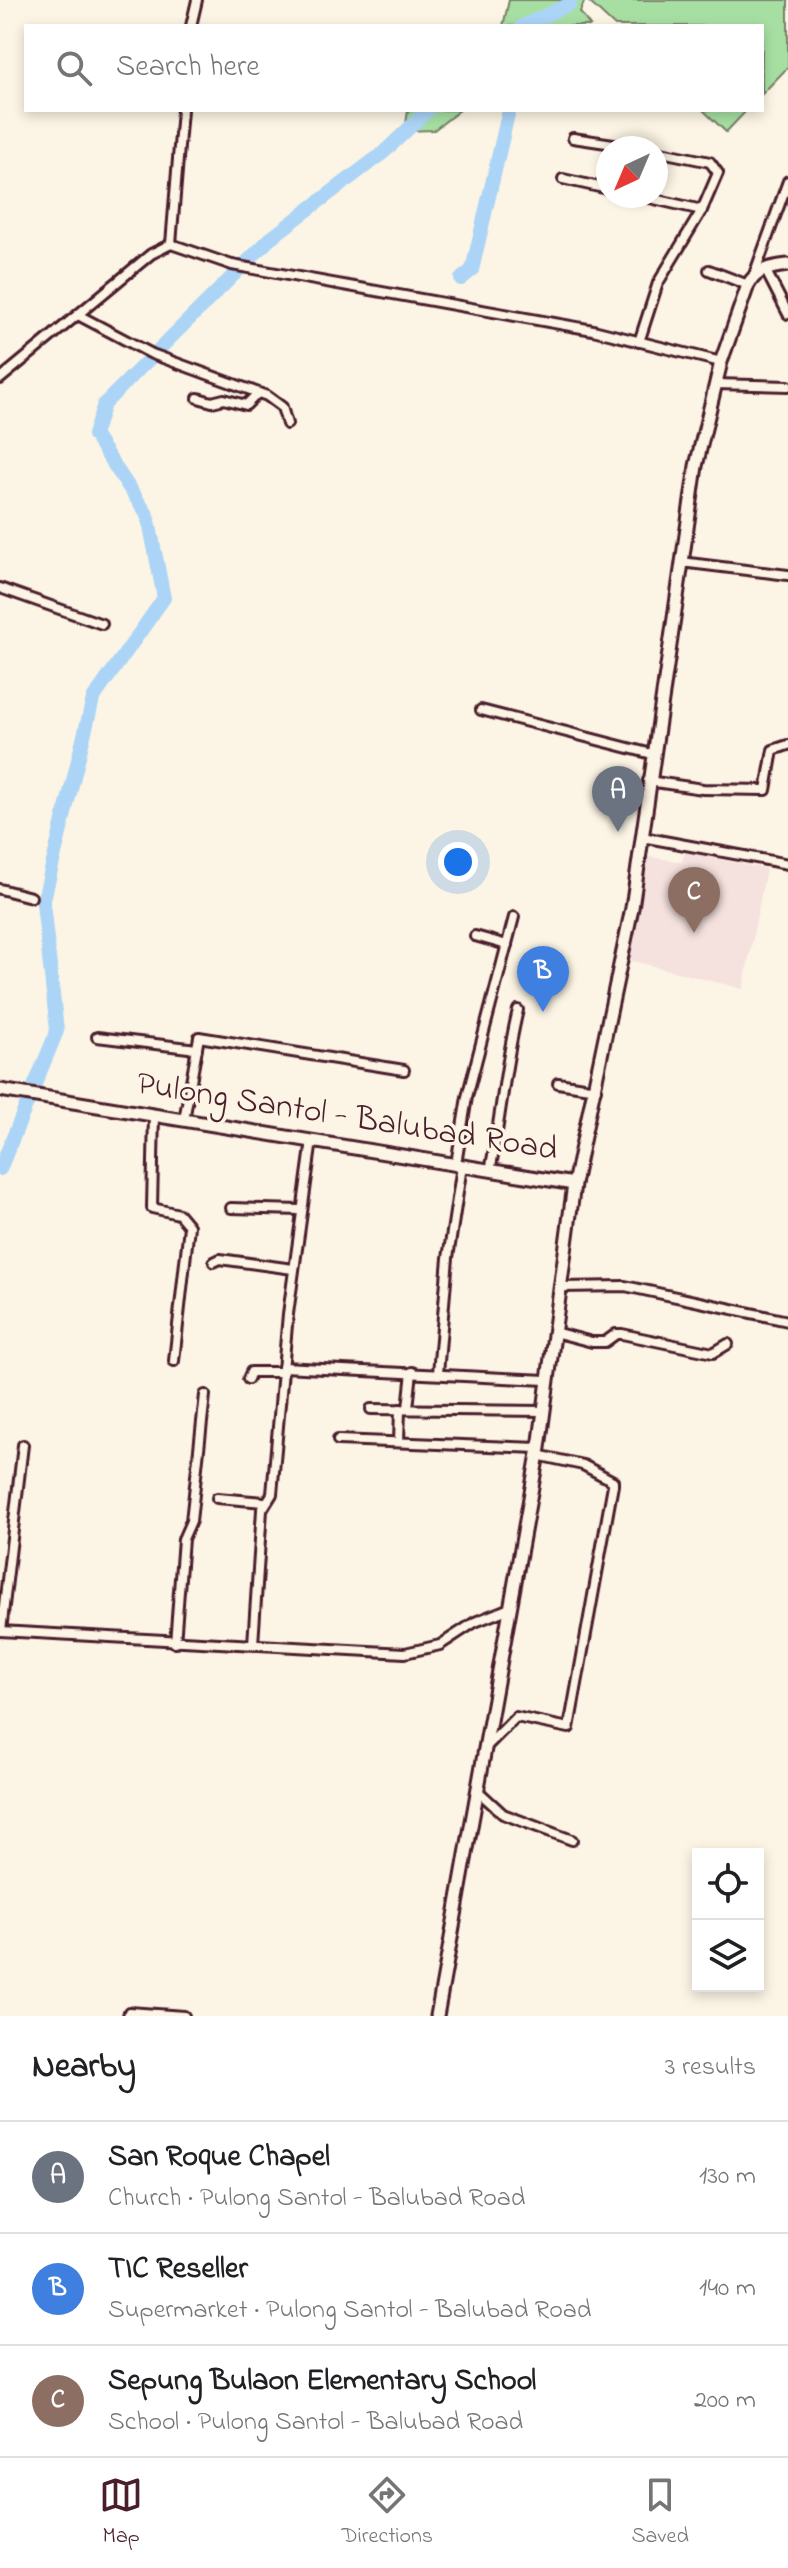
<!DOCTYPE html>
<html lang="en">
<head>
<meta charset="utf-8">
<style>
  :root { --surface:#fff; --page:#f2f2f2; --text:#202124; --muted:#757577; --line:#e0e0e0; --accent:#4a1f2b }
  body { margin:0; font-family:"Indie Flower",sans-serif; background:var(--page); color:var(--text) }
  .controls { position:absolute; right:24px; bottom:24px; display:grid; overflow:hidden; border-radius:0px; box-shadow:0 4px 12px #0003 }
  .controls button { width:72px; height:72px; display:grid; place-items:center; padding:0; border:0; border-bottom:2px solid var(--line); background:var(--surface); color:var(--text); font:40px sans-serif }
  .compass { position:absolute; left:596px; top:136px; width:72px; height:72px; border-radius:50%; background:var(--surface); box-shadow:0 4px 12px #0003; rotate:224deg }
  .you { position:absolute; left:458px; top:862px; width:28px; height:28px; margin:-20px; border:6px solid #fff; border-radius:50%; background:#1a73e8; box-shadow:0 0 0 12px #1a73e833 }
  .badge { display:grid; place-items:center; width:52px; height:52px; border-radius:50%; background:var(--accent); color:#fff; font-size:26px; font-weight:700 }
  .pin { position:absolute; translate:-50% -66px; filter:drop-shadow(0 2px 4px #0008) }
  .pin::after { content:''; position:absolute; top:42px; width:28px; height:24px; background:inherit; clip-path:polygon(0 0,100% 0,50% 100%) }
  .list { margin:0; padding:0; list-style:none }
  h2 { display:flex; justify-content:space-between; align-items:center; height:104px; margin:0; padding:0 32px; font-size:34px }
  h2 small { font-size:26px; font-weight:400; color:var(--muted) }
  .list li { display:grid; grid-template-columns:52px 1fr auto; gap:24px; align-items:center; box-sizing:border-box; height:112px; padding:0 32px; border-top:2px solid var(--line) }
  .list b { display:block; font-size:30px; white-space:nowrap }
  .list p { margin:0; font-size:26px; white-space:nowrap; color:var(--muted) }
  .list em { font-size:26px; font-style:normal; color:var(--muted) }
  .icon { flex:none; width:44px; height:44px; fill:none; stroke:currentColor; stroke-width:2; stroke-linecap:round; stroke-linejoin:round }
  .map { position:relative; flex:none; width:788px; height:2016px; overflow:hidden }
  .search { position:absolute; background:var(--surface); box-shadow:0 4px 12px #0003; left:24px; right:24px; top:24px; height:88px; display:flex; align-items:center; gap:20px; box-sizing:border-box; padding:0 28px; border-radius:0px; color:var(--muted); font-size:30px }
  .sheet { height:440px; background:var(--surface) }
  nav { display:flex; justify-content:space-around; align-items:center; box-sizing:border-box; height:112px; border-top:2px solid var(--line); background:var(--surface); font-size:22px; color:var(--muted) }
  nav a { display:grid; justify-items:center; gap:4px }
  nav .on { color:var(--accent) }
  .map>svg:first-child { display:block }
</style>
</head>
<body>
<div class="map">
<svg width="788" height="2016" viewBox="0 0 788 2016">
  <rect width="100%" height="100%" fill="#fcf5e5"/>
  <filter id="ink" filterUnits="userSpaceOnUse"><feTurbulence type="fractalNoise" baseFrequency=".0125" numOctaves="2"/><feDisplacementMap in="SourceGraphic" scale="16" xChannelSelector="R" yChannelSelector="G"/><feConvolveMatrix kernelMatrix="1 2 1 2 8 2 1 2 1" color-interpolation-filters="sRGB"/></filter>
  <g filter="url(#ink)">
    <path fill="#f5e1de" d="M685 852 766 869 743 989 629 960 644 856 682 862Z"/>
    <g fill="#a7dfa3" stroke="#787f67" stroke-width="2">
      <path d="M509 0H585L580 12 590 26H503Z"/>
      <path d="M587 0H788V67L762 94V26H615Z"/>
      <path d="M408 110H460L434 130 405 131Z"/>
      <path d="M703 110H747L726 132Z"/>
    </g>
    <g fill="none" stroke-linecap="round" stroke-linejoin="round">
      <g stroke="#abd4f6" stroke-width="14">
        <path d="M522 26 570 4V0"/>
        <path d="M461 279 472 270 509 110"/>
        <path d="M0 1169 57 1031 43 903 93 699 164 598 148 516 94 435 104 404 271 238 383 153 428 110"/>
      </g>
      <defs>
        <g id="minor">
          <path d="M191 26 197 0"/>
          <path d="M573 138 640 148"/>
          <path d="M563 179 608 189"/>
          <path d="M641 196 702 210"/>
          <path d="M171 244 182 110"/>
          <path d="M765 269 788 314"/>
          <path d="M709 270 748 285"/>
          <path d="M754 275 788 181"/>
          <path d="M78 315 152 354 267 396 282 407 287 424"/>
          <path d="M639 342 658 283 702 210 718 173 710 162 656 151"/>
          <path d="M0 379 151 254 171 244 232 265 593 330 721 362"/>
          <path d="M715 384 788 386"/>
          <path d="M198 398 212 402 224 399 246 405 258 393"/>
          <path d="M681 562 788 575"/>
          <path d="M0 588 102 624"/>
          <path d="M481 710 652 754"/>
          <path d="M648 781 703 789 766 790 773 750 788 745"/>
          <path d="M642 837 788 864"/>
          <path d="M0 889 31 897"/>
          <path d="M475 936 507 945"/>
          <path d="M97 1037 197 1049"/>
          <path d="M558 1083 596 1089"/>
          <path d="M154 1114 152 1208 179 1214 189 1226 174 1361"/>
          <path d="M184 1120 199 1037 404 1070"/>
          <path d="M456 1164 467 1097 514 917"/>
          <path d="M490 1171C501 1117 505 1063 518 1010"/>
          <path d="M231 1208 301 1210"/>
          <path d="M214 1262 220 1259 293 1269"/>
          <path d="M561 1287 625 1286 788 1321"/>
          <path d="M554 1332 592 1342H605L616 1334H622L713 1353 728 1344"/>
          <path d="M283 1367 546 1380"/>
          <path d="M438 1373 448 1258 462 1166"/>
          <path d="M248 1379 251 1372H282"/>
          <path d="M408 1408 412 1372"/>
          <path d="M371 1409 543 1411"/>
          <path d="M338 1440 539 1448"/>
          <path d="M399 1442 400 1409"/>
          <path d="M217 1498 264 1502"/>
          <path d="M0 1631 405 1653 440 1645 475 1622 510 1608"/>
          <path d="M1 1631 23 1445"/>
          <path d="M175 1643 183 1539 191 1521 205 1395"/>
          <path d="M253 1644 262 1510 272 1494 288 1314 312 1140"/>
          <path d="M487 1746 516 1717 569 1728 613 1485V1481L583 1465 537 1455"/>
          <path d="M478 1791 503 1814 572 1840"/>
          <path d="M128 2016 129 2012 184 2016"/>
        </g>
        <g id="tertiary">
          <path d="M0 1090 574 1184"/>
          <path d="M437 2016 539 1448 574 1184 632 908 696 466 721 362 748 285C757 269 771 267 788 265"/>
        </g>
      </defs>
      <use href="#minor" stroke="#4a1f2b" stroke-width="14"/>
      <use href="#tertiary" stroke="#4a1f2b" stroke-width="17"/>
      <use href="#minor" stroke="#fcf5e5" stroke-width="8"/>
      <use href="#tertiary" stroke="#fcf5e5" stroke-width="11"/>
    </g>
  </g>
  <g text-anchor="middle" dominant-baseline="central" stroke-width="7" stroke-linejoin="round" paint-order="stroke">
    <g font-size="34" fill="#4a1f2b" stroke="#fcf5e5">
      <text transform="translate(347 1118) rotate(9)">Pulong Santol - Balubad Road</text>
    </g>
  </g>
</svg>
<div class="controls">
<button><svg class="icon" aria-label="locate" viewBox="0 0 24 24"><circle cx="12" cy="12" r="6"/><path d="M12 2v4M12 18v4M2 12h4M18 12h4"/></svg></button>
<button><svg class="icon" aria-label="layers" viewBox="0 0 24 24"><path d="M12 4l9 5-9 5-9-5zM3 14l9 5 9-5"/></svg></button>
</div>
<svg class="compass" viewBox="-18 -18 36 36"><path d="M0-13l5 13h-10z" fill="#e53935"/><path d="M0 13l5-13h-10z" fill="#757577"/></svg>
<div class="you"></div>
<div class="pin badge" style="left:618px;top:832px;background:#6b7280">A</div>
<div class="pin badge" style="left:543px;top:1012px;background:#3f7fe0">B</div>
<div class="pin badge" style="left:694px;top:933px;background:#8d6e63">C</div>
<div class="search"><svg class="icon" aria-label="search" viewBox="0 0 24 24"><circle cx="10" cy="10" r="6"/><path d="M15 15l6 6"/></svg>Search here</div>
</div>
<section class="sheet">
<h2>Nearby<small>3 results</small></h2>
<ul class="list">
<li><span class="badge" style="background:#6b7280">A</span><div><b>San Roque Chapel</b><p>Church · Pulong Santol - Balubad Road</p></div><em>130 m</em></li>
<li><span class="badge" style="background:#3f7fe0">B</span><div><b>TIC Reseller</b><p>Supermarket · Pulong Santol - Balubad Road</p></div><em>140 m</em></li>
<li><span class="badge" style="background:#8d6e63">C</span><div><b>Sepung Bulaon Elementary School</b><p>School · Pulong Santol - Balubad Road</p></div><em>200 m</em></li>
</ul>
</section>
<nav>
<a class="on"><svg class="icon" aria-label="map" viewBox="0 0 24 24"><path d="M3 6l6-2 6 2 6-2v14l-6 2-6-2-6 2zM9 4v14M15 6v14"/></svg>Map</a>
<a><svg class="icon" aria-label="directions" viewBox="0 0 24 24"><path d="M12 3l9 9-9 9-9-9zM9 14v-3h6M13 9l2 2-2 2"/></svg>Directions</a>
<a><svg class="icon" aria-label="saved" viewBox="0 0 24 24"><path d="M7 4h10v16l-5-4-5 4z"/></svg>Saved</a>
</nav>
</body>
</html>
